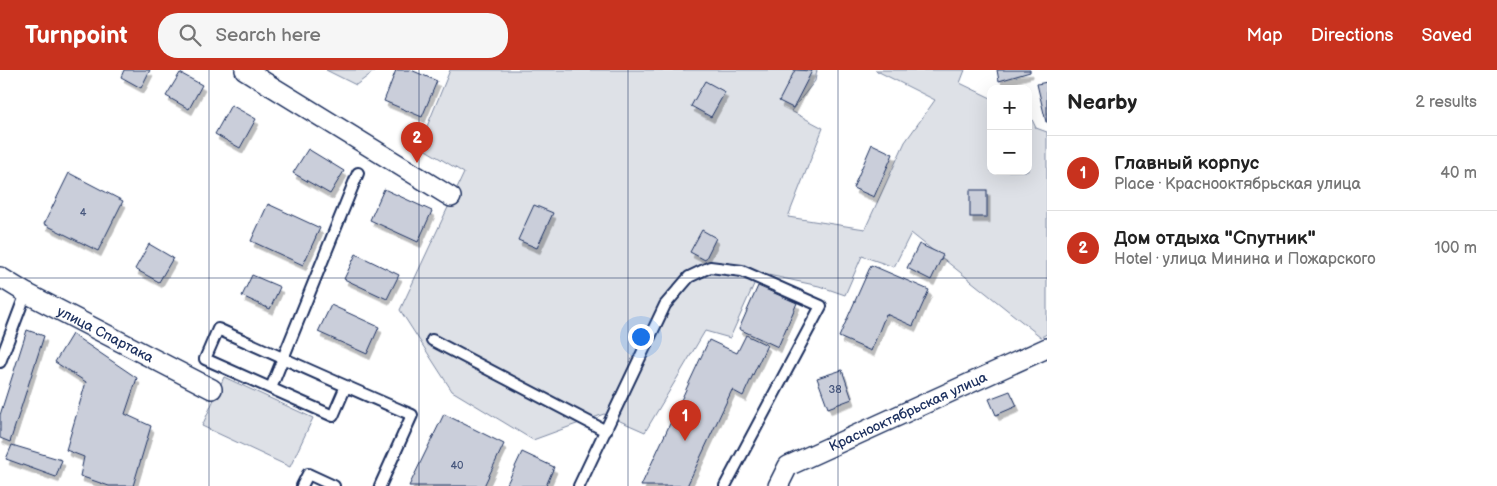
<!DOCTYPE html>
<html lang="en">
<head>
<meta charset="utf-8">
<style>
  :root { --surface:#fff; --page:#f6f6f6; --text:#222; --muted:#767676; --line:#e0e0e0; --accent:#c8321e }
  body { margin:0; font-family:"Balsamiq Sans",sans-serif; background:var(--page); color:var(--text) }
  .controls { position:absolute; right:15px; top:15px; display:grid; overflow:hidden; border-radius:10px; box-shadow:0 5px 20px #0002 }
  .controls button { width:45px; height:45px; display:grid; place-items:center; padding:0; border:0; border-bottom:1px solid var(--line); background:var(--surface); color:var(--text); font:25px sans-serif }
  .you { position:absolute; left:640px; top:266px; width:18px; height:18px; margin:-12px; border:4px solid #fff; border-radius:50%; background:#1a73e8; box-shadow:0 0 0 8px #1a73e833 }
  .badge { display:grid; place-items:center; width:32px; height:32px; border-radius:50%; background:var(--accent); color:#fff; font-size:16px; font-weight:700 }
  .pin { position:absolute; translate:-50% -41px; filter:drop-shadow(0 1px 2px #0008) }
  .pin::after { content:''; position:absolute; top:26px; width:18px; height:15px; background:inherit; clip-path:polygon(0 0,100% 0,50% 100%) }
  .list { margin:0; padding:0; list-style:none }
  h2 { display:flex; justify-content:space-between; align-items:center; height:65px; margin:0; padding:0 20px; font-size:21px }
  h2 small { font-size:16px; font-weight:400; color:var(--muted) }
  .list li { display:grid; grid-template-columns:32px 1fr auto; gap:15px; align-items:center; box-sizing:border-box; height:75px; padding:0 20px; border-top:1px solid var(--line) }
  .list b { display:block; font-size:19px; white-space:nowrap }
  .list p { margin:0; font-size:16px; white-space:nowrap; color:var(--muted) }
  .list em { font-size:16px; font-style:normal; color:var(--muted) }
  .icon { flex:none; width:28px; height:28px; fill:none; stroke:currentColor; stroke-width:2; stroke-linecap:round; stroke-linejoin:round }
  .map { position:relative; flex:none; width:1047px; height:416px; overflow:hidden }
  header { display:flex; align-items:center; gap:30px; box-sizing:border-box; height:70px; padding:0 25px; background:var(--accent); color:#fff }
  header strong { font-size:24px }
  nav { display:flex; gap:28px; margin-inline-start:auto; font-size:18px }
  .search { width:350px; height:45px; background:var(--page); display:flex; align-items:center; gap:12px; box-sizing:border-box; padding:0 18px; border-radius:20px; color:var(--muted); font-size:19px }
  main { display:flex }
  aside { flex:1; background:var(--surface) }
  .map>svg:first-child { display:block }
</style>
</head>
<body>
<header>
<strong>Turnpoint</strong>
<div class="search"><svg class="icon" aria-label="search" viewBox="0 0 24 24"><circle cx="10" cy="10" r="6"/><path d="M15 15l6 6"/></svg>Search here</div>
<nav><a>Map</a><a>Directions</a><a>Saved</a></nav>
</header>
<main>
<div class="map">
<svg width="1047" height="416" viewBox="0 0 1047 416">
  <defs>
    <filter id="shadow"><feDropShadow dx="3" dy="5.5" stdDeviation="0" flood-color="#0004"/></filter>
  </defs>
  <rect width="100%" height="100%" fill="#fff"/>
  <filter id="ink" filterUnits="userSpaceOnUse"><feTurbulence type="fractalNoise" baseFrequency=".02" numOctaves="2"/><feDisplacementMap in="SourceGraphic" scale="10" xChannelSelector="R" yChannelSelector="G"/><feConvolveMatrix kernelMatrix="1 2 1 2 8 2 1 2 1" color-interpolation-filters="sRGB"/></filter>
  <g filter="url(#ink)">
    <g fill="#dee1e7" stroke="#7c88a2">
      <path d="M326 0H376L356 15Z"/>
      <path d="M450 0H817L815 11 791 41 823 58 788 147 865 159 905 72 935 30 875 0H965L960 13 991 28V101H1028V41L1036 58 1047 62V264L1041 267 911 163 894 197 862 186 845 225 819 216 759 203 730 268 705 261 645 362 604 344 533 370 452 321 400 240 464 103 419 76Z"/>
      <path d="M224 307 313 348 290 397 202 356Z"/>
    </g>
    <g fill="#caceda" stroke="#1b2f5e" filter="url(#shadow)">
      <path d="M124 0H150L141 18 121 7Z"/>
      <path d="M396 0H411L437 11 422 47 384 31Z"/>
      <path d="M795 0 812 1 793 38 779 31Z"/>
      <path d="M997 0H1030V2L999 11Z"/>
      <path d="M180 3 202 15 189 39 166 26Z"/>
      <path d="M705 11 725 22 711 47 691 36Z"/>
      <path d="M1047 12V52H1046L1037 14Z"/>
      <path d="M231 35 256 49 240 78 215 64Z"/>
      <path d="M872 74 893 84 874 127 853 118Z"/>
      <path d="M308 79 344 101 330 124 293 103Z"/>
      <path d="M69 103 123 131 98 181 44 154Z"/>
      <path d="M384 119 432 141 418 172 370 150Z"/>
      <rect x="970" y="120" width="17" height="27"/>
      <path d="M268 134 320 158 303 195 251 171Z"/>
      <path d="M534 135 553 143 537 178 518 170Z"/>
      <path d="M702 160 716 168 705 190 690 182Z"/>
      <path d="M149 174 173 188 159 212 135 199Z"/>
      <path d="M919 174 943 185 931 210 907 198Z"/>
      <path d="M356 184 399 205 387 229 344 209Z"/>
      <path d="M871 195 929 220 913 256 886 244 871 281 839 267Z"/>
      <path d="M252 205 280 217 270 239 242 226Z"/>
      <path d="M758 216 797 233 778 277 739 259Z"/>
      <path d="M331 235 379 257 367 284 318 262Z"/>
      <path d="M27 260 44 266 10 372 0 368V345Z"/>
      <path d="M72 264 137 308 125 344 151 356 133 416H109L80 406 84 387 66 380 86 312 55 292Z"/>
      <path d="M746 265 767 275 743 326 732 320 687 416H641L709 270 737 283Z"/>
      <path d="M842 300 852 329 828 338 817 308Z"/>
      <path d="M1010 321 1017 336 996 345 989 329Z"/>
      <path d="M444 344 504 374 484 416H409Z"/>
      <path d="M12 375 62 390 56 407 6 389Z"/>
      <path d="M522 382 554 397 546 416H506Z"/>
    </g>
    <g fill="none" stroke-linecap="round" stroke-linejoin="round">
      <defs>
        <g id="service">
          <path d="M432 270 606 361"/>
          <path d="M0 292 26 223"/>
          <path d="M346 316 333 346 205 289 218 259C282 288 347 317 412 345L380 416"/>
          <path d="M271 318 358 103"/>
          <path d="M302 416 308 404 334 416"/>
          <path d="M579 416 665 235 689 207 710 197 742 201 821 236 725 416"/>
        </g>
        <g id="minor">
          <path d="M245 0 451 127"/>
          <path id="s1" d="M0 207 26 223 212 319"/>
          <path id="s2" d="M778 416 788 396 1047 278"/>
        </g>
      </defs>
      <use href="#service" stroke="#1b2f5e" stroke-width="14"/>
      <use href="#minor" stroke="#1b2f5e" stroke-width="22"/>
      <use href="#service" stroke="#fff" stroke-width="10"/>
      <use href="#minor" stroke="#fff" stroke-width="19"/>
    </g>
  </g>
  <path fill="none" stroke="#1b2f5e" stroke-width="1" stroke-opacity="0.55" d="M209 0V416M419 0V416M628 0V416M838 0V416M0 208H1047"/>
  <g text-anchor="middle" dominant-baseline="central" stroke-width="4.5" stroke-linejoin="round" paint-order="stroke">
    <g font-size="11" fill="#47577d">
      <text x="83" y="142">4</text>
      <text x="835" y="319">38</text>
      <text x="457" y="395">40</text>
    </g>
    <g font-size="14" fill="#1b2f5e" stroke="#fff">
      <text stroke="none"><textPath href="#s1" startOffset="120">улица Спартака</textPath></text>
      <text stroke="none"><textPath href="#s2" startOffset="154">Краснооктябрьская улица</textPath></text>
    </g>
  </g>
</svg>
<div class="controls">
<button>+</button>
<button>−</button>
</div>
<div class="you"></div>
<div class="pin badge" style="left:685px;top:371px">1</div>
<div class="pin badge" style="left:417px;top:93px">2</div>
</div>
<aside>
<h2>Nearby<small>2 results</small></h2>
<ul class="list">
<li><span class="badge">1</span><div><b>Главный корпус</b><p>Place · Краснооктябрьская улица</p></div><em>40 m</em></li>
<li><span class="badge">2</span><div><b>Дом отдыха &quot;Спутник&quot;</b><p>Hotel · улица Минина и Пожарского</p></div><em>100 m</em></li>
</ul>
</aside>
</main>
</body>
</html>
